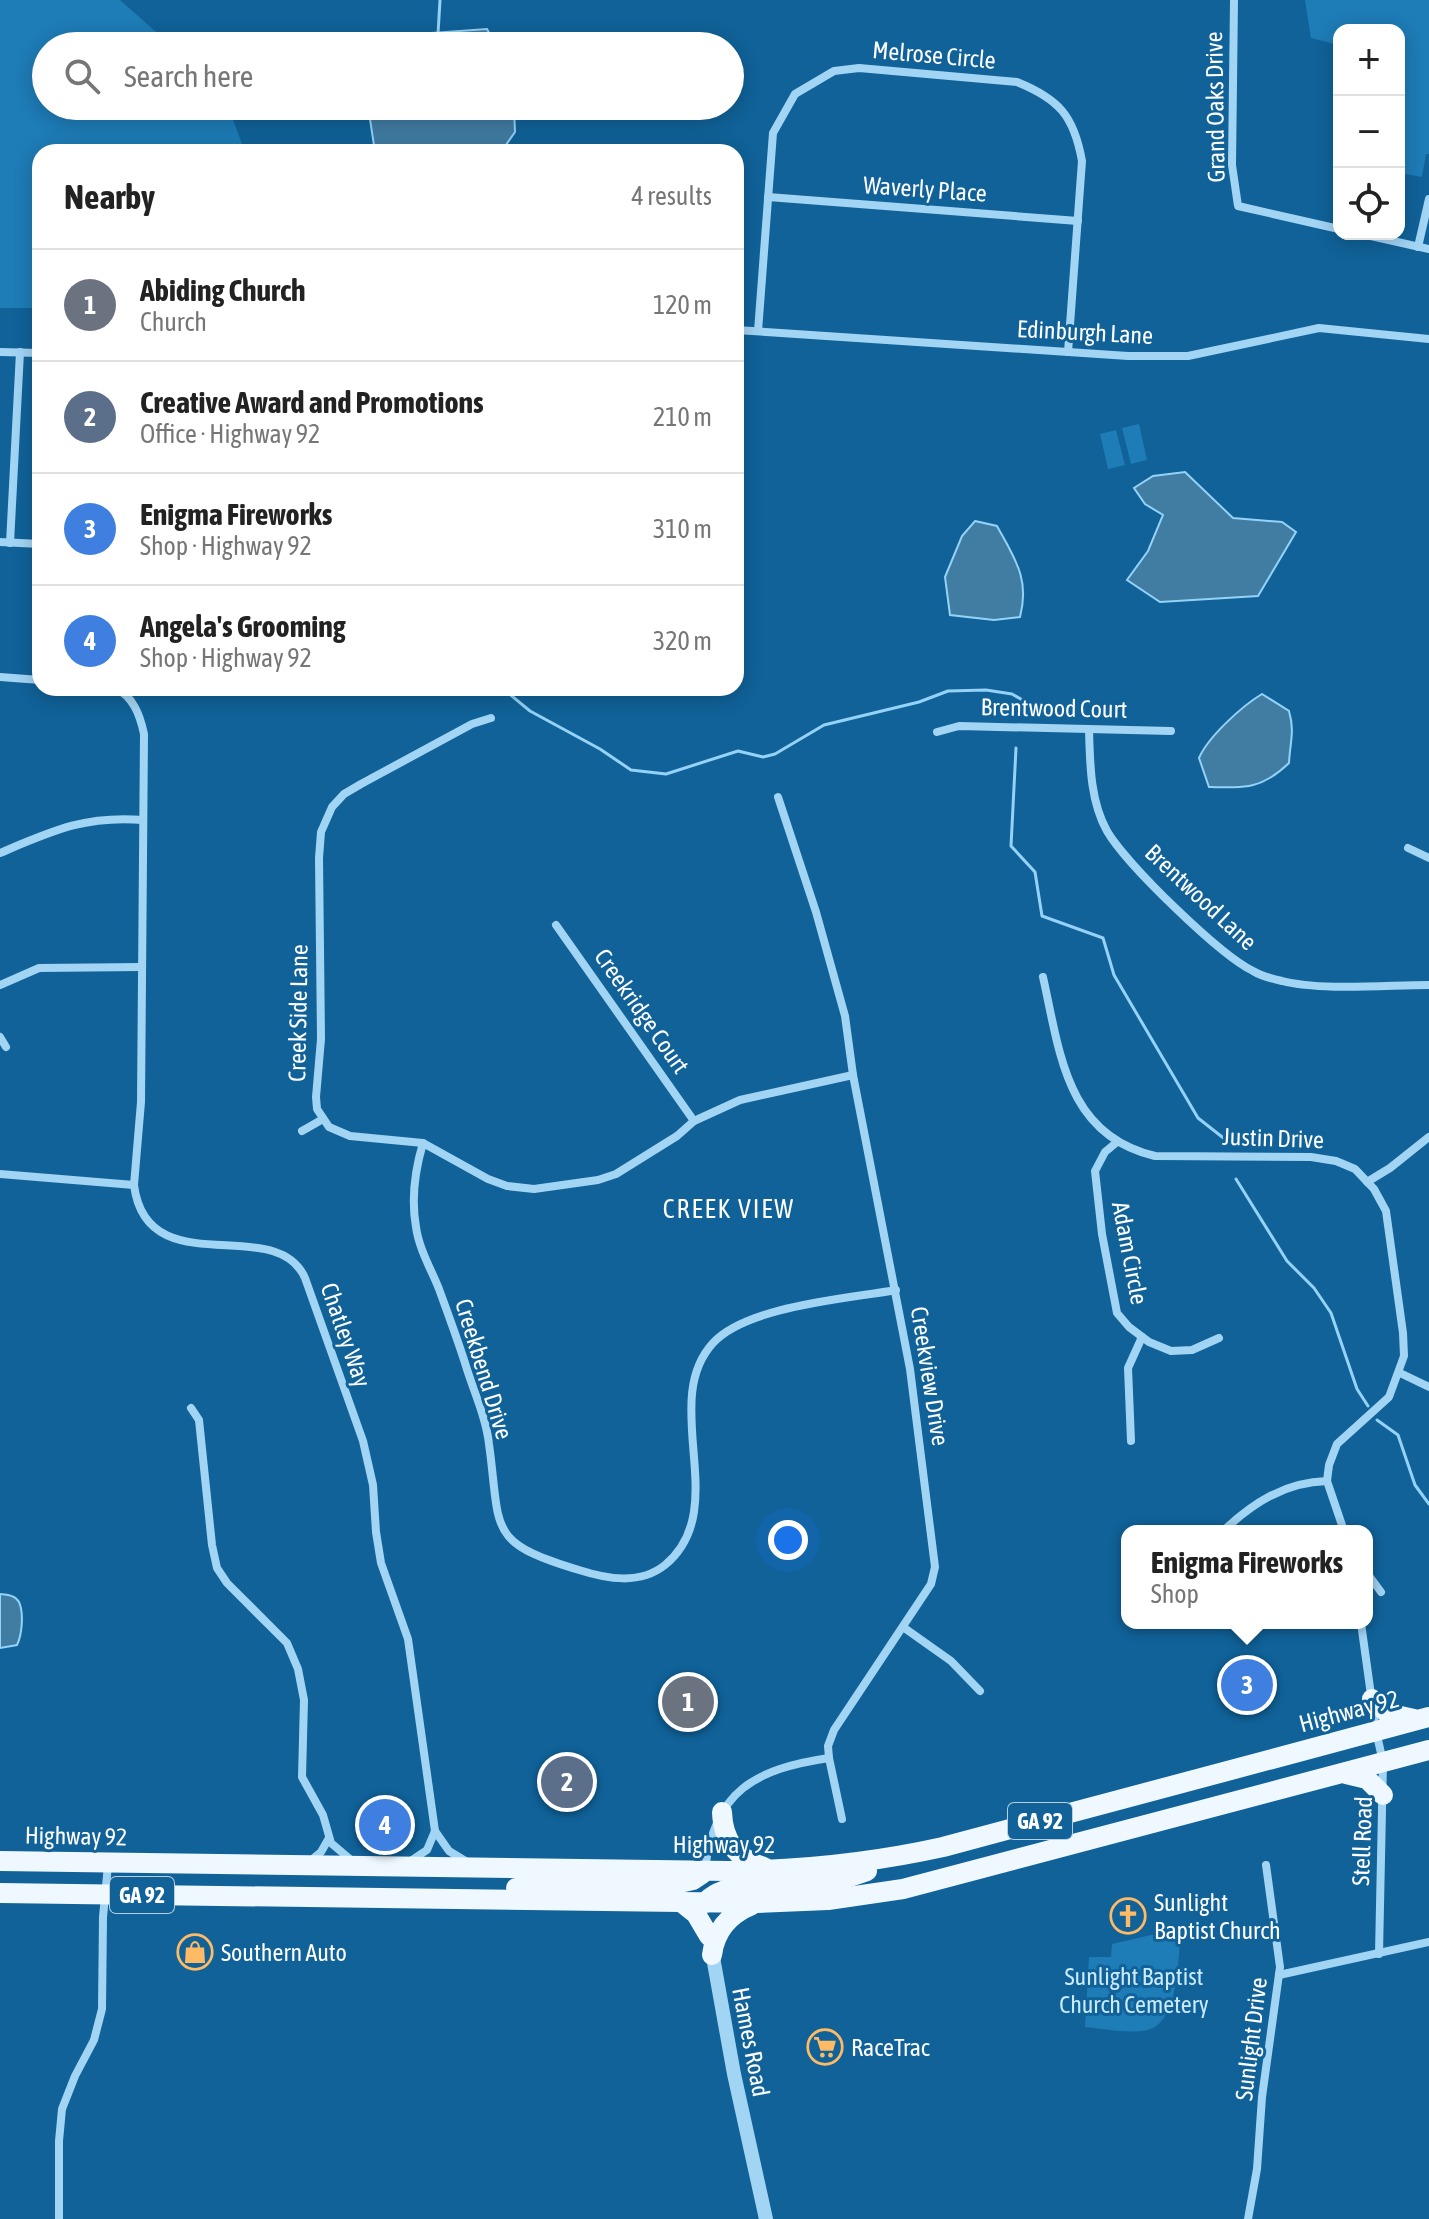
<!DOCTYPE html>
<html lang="en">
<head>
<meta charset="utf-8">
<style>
  :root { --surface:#fff; --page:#f2f2f2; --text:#222; --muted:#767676; --line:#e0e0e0; --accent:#856640 }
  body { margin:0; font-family:"Asap Condensed",sans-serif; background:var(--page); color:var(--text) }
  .controls { position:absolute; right:24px; top:24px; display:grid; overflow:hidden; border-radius:16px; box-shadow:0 4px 20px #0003 }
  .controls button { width:72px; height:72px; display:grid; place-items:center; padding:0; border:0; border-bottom:2px solid var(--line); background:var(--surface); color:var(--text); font:40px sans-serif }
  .you { position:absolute; left:788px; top:1540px; width:28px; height:28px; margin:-20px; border:6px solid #fff; border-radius:50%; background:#1a73e8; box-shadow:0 0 0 12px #1a73e833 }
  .badge { display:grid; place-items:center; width:52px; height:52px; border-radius:50%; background:var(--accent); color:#fff; font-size:26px; font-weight:700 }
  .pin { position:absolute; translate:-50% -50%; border:4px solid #fff; box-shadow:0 2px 8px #0006 }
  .popup { position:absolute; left:1121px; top:1525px; width:252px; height:104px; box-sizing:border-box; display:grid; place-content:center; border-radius:16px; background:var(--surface); filter:drop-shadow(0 2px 6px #0005); font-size:26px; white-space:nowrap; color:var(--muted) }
  .popup b { font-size:30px; color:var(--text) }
  .popup::after { content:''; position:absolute; left:50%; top:100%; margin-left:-16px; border:16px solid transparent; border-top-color:var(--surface) }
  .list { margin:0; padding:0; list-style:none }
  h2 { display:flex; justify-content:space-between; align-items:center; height:104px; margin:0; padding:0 32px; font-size:34px }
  h2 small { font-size:26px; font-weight:400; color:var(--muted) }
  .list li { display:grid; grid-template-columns:52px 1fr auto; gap:24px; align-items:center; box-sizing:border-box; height:112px; padding:0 32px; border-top:2px solid var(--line) }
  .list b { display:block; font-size:30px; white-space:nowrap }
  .list p { margin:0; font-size:26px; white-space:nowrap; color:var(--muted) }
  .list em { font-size:26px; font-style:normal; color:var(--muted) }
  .icon { flex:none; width:44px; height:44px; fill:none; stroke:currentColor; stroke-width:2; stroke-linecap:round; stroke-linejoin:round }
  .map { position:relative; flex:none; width:1429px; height:2219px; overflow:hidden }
  .search { position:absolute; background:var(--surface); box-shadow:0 4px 20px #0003; left:32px; top:32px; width:712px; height:88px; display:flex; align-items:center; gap:20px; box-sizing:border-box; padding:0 28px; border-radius:44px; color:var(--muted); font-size:30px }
  .panel { position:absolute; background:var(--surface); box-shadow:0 4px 20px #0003; left:32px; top:144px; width:712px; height:552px; border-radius:24px }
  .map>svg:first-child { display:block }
</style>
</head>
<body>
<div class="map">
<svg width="1429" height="2219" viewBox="0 0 1429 2219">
  <rect width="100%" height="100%" fill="#106299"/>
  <g fill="#1e7cb7">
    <path d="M0 0H120L172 46H46V106H228L245 152H40V308H0Z"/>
    <path d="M1305 0H1429V154H1426L1422 177 1399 173V30H1339V45L1311 38Z"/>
    <path d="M1139 424 1147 460 1131 464 1122 428Z"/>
    <path d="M1116 430 1125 465 1108 469 1100 434Z"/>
    <path d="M1181 1928C1178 1954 1180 2022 1148 2030 1129 2034 1105 2029 1085 2027L1089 1957H1111L1112 1944Z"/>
  </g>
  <g fill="#417ca3" stroke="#94d2f8" stroke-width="2">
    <path d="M487 29 496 46H357L362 38Z"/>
    <path d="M368 106H514L515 132 501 152H375Z"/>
    <path d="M1185 472 1233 518 1282 522 1296 532 1258 596 1160 602 1127 580 1148 551 1163 515 1145 504 1134 488 1153 476Z"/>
    <path d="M975 521 997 526C1015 559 1030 579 1020 617L994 620 950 615 945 577 962 536Z"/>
    <path d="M1262 694 1289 711C1295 732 1290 742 1289 763 1262 789 1245 788 1209 787L1199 758C1208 737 1242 706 1262 694Z"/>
    <path d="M0 1594C7 1595 15 1595 19 1602 24 1613 22 1635 17 1645L0 1648Z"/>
  </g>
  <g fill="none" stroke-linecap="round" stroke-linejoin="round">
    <g stroke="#94d2f8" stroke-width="3">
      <path d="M438 34 440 0"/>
      <path d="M502 688 530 711 600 749 631 770 666 774 738 751 763 757 775 754 824 725 919 702 948 691 986 690 1012 694 1026 702 1027 706"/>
      <path d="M1016 748 1011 846 1035 872 1042 916 1103 938 1114 975 1198 1118 1226 1140"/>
      <path d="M1236 1179 1287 1261 1314 1288 1331 1313 1357 1389 1368 1406"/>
      <path d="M1377 1420 1398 1435 1415 1485 1429 1504"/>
    </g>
    <g stroke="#a2d4f4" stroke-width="8">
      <path d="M1234 0 1232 165 1238 206 1339 229"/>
      <path d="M768 197 1078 221"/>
      <path d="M1362 234 1429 249"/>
      <path d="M1418 247 1429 199"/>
      <path d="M736 330 1128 356H1188L1319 328 1429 339"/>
      <path d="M758 331 773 133 795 94 834 71 859 68 1017 82C1059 99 1074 116 1082 161L1068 352"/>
      <path d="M0 352 40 353"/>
      <path d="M0 542 40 544"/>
      <path d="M10 543 20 352"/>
      <path d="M0 677 40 680"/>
      <path d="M115 688C133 696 140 715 144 734L141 1102 134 1185C147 1286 276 1212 305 1278L363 1441 373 1485 376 1532 381 1563 408 1639 435 1831 427 1850 412 1860"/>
      <path d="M491 718 472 724 361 784 344 794 332 807 321 832 319 858 321 1039 316 1097 317 1109 329 1127 350 1136 423 1143 488 1179 507 1186 534 1189 598 1180 616 1174 677 1136 694 1121 740 1100 853 1075"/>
      <path d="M1089 729C1090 763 1090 801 1107 831 1126 864 1220 955 1253 971 1261 976 1273 979 1282 981 1321 991 1387 985 1429 985"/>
      <path d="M937 732 959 726 1171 731"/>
      <path d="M778 797 816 912 845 1016 853 1075 910 1369 935 1567 931 1584 834 1730 828 1746 829 1758 842 1819"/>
      <path d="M1408 848 1429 858"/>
      <path d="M0 853C52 831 86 815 143 820"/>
      <path d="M556 925 694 1121"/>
      <path d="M1043 977C1060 1053 1066 1135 1155 1156L1311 1157 1336 1161 1355 1169 1374 1189 1386 1211 1403 1333 1404 1356 1389 1397 1337 1444 1329 1465 1327 1481 1344 1531"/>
      <path d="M0 985 39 968 141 967"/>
      <path d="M0 1037 6 1047"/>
      <path d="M302 1131 323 1119"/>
      <path d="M1117 1142 1105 1152 1095 1171 1102 1234 1117 1313 1129 1327 1149 1342 1171 1351 1192 1350 1219 1338"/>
      <path d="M423 1143C415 1170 411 1199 416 1227 419 1249 431 1269 439 1289 448 1314 457 1338 465 1363 473 1390 486 1417 489 1444 501 1531 486 1542 579 1570 607 1579 640 1585 665 1565 733 1509 658 1403 713 1343 747 1306 846 1299 896 1290"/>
      <path d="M0 1174 134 1185"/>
      <path d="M1367 1182 1390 1168 1429 1137"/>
      <path d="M1400 1373 1429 1387"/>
      <path d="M191 1408 199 1420 212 1545 217 1568 227 1583 287 1643 298 1669 304 1700 302 1777 323 1815 331 1843 351 1860"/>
      <path d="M1131 1441 1128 1368 1142 1337"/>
      <path d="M1223 1531C1253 1503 1285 1482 1327 1481"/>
      <path d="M1367 1573 1381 1592"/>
      <path d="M1361 1623 1376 1731 1383 1762 1379 1954"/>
      <path d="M903 1627 951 1661 980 1691"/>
      <path d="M435 1831 449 1851 467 1862"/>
      <path d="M309 1862 321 1852 329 1838"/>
      <path d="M705 1870C714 1791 755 1769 829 1758"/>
      <path d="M1279 1975 1429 1942"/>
      <path d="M59 2219V2141L62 2109 75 2076 94 2040 102 2009 103 1917 108 1865"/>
      <path d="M1248 2219 1257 2169 1262 2097 1280 1967 1266 1865"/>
    </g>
    <path stroke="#a2d4f4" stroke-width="14" d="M711 1946 734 2074 766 2219"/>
    <g stroke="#eff8ff" stroke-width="20">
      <path d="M1372 1699 1387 1713 1414 1719"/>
      <path d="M1346 1774 1367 1779 1383 1795"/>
      <path d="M722 1812C723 1841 737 1859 764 1867"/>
      <path d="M0 1861 728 1871C802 1870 871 1863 943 1847L1429 1717"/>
      <path d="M516 1888 675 1884 693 1880 702 1874"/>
      <path d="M0 1893 757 1903 828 1900 903 1889 1429 1750"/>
      <path d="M681 1902 696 1914 709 1936"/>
      <path d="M705 1903C726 1876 793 1887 825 1883 840 1881 853 1876 867 1871"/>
      <path d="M712 1955C715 1930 730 1914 752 1905"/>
    </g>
  </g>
  <defs>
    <symbol id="church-ring" viewBox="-11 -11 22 22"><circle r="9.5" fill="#106299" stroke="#ffba65" stroke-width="1.5"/><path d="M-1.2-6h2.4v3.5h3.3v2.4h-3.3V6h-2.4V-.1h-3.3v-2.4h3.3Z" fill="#ffba65"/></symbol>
    <symbol id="shop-ring" viewBox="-11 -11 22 22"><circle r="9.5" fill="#106299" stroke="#ffba65" stroke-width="1.5"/><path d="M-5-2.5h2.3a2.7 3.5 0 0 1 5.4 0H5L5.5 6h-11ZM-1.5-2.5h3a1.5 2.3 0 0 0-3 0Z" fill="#ffba65"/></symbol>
    <symbol id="supermarket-ring" viewBox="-11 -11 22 22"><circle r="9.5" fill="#106299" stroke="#ffba65" stroke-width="1.5"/><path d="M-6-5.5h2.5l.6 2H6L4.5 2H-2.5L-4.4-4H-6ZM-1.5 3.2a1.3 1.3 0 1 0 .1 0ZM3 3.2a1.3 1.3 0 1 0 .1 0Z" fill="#ffba65"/></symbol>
  </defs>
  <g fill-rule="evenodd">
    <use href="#church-ring" x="1108" y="1896" width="40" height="40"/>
    <use href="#shop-ring" x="175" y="1932" width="40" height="40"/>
    <use href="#supermarket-ring" x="805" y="2027" width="40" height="40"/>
  </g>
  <g text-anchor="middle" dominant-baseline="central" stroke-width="6" stroke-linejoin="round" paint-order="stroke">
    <g fill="#106299" stroke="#b7d0e0" stroke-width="2">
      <rect x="1008" y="1803" width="64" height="36" rx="6"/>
      <rect x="110" y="1877" width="64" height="36" rx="6"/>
    </g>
    <g font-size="22" font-weight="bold" fill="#fff">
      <text x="1040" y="1821">GA 92</text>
      <text x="142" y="1895">GA 92</text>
    </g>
    <g font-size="24" fill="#fff" stroke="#106299">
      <text transform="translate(934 55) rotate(5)">Melrose Circle</text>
      <text transform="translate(1215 107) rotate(-91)">Grand Oaks Drive</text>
      <text transform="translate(925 189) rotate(4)">Waverly Place</text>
      <text transform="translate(1085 332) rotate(3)">Edinburgh Lane</text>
      <text transform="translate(1054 708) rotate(1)">Brentwood Court</text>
      <text transform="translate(1201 897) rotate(43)">Brentwood Lane</text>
      <text transform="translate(642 1011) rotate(55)">Creekridge Court</text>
      <text transform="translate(298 1013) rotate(-89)">Creek Side Lane</text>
      <text transform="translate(1273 1138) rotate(2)">Justin Drive</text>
      <text transform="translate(1130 1253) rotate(79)">Adam Circle</text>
      <text transform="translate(346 1335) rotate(71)">Chatley Way</text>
      <text transform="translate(484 1369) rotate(73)">Creekbend Drive</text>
      <text transform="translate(930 1376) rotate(81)">Creekview Drive</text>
      <text transform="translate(1349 1711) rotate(-15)">Highway 92</text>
      <text transform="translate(76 1836) rotate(1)">Highway 92</text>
      <text transform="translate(1362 1841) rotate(-88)">Stell Road</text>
      <text x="724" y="1844">Highway 92</text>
      <text transform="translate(1251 2039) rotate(-83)">Sunlight Drive</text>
      <text transform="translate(751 2042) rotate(79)">Hames Road</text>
    </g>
    <g font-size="24" fill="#fff" stroke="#106299" text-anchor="start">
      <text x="1154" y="1902">Sunlight<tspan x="1154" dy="28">Baptist Church</tspan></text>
      <text x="221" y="1952">Southern Auto</text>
      <text x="851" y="2047">RaceTrac</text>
    </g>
    <g font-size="24" fill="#caeafe" stroke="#106299">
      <text x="1134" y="1976">Sunlight Baptist<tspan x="1134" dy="28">Church Cemetery</tspan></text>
    </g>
    <g font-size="26" letter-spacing="2" fill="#fff" stroke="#106299">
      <text x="729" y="1209">CREEK VIEW</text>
    </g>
  </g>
</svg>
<div class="controls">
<button>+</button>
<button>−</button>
<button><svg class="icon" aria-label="locate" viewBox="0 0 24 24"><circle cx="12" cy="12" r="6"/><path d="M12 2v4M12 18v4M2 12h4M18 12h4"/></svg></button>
</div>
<div class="you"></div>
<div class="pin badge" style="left:688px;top:1702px;background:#6b7280">1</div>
<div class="pin badge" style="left:567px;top:1782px;background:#5c6f8a">2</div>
<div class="pin badge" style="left:1247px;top:1685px;background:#3f7fe0">3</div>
<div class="popup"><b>Enigma Fireworks</b>Shop</div>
<div class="pin badge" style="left:385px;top:1825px;background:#3f7fe0">4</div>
<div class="search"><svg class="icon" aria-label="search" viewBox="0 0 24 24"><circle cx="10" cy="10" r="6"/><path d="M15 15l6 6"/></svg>Search here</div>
<section class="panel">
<h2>Nearby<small>4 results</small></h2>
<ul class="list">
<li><span class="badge" style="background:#6b7280">1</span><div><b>Abiding Church</b><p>Church</p></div><em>120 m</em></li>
<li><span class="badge" style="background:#5c6f8a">2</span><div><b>Creative Award and Promotions</b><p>Office · Highway 92</p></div><em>210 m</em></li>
<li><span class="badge" style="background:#3f7fe0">3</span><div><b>Enigma Fireworks</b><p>Shop · Highway 92</p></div><em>310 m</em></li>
<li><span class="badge" style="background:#3f7fe0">4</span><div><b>Angela's Grooming</b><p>Shop · Highway 92</p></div><em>320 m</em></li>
</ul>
</section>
</div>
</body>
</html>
